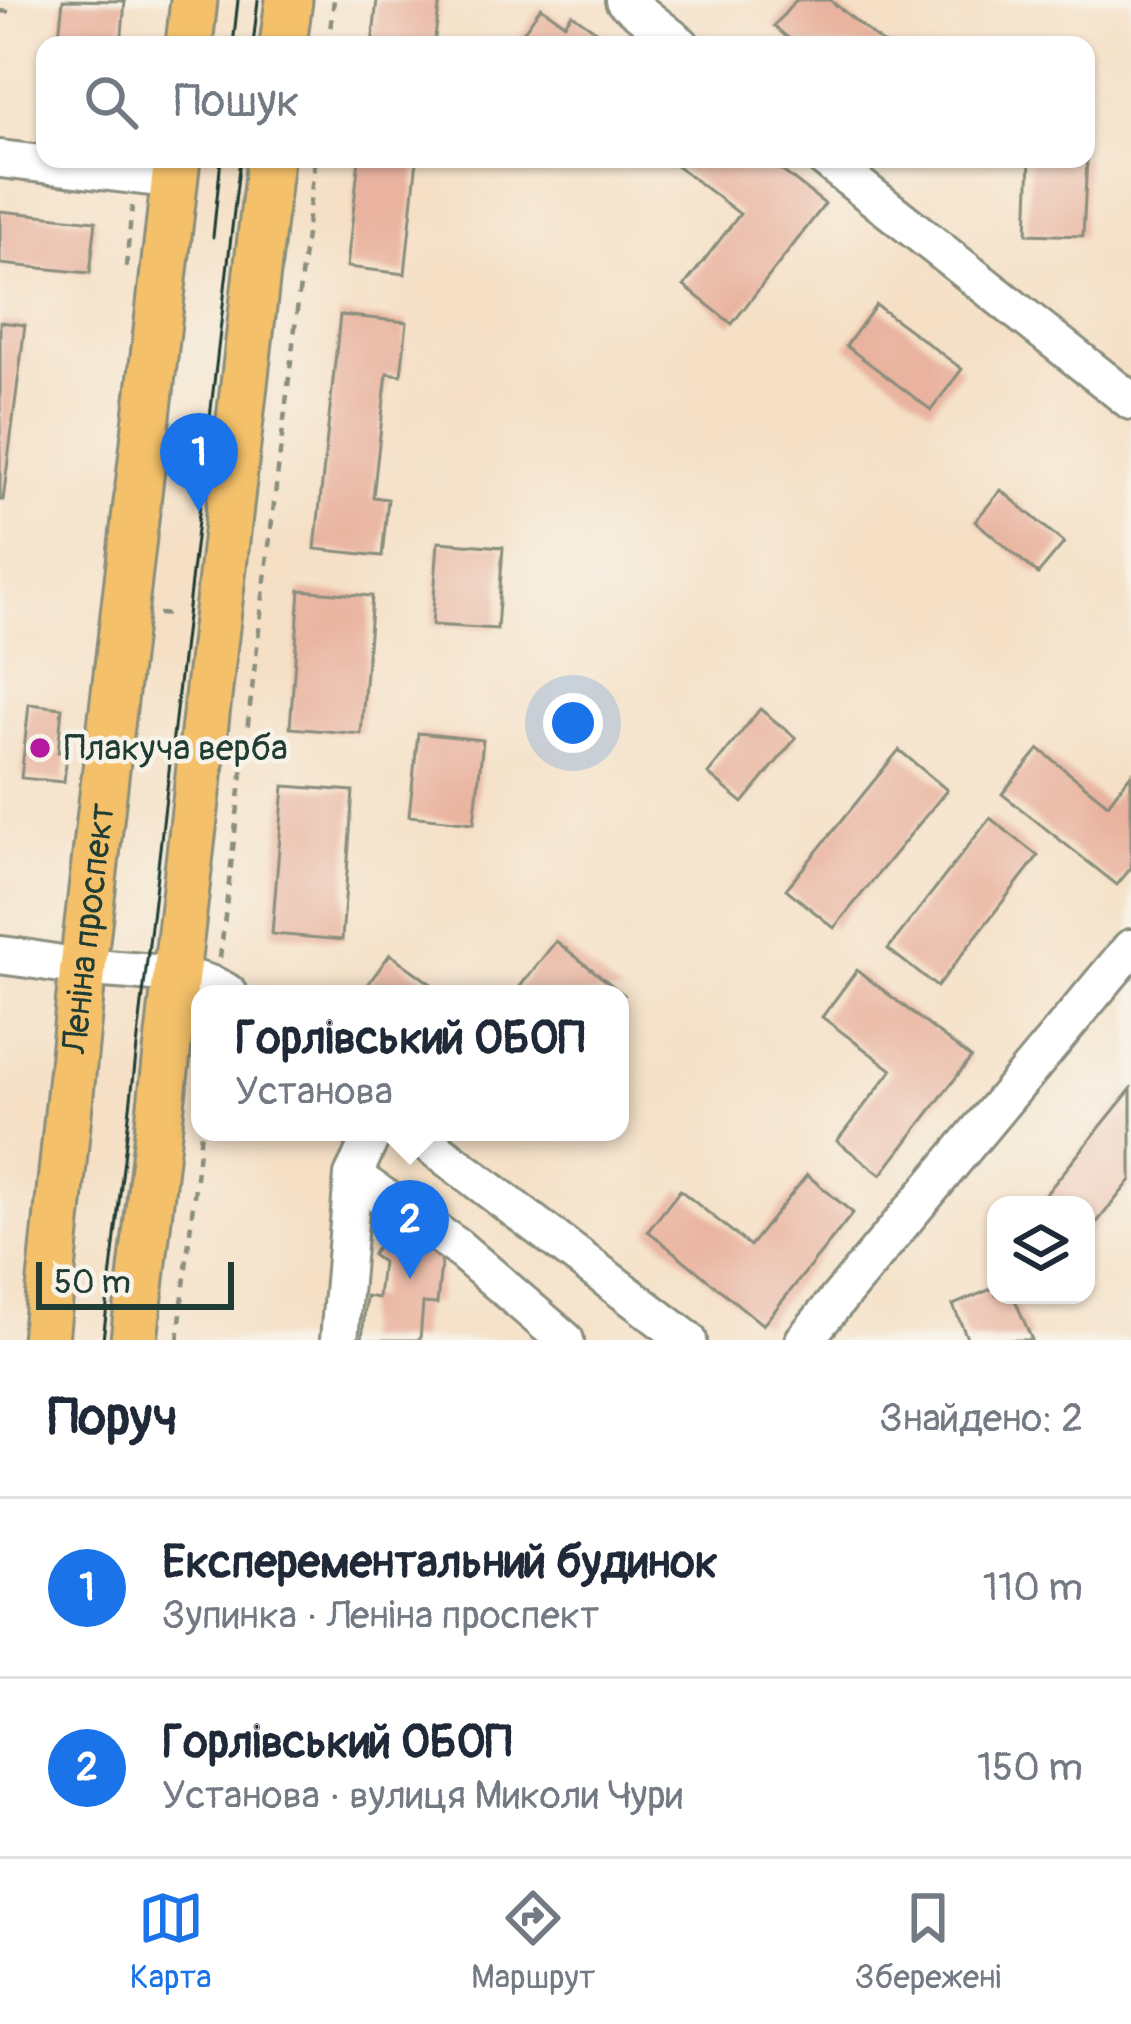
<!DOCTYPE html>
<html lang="uk">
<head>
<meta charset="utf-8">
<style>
  :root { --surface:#fff; --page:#f6f6f7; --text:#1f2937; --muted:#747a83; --line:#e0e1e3; --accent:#1a73e8 }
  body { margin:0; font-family:Pangolin,sans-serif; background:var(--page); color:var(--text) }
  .controls { position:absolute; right:36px; bottom:36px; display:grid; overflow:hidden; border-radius:24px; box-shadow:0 3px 9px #0004 }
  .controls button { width:108px; height:108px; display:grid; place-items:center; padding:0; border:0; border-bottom:3px solid var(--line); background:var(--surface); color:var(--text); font:60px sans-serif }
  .scale { position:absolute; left:36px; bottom:30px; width:198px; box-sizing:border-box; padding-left:12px; border:6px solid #1f3d34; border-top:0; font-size:33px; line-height:42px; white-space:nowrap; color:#1f3d34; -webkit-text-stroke:9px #f7f3e8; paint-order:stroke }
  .you { position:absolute; left:573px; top:723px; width:42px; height:42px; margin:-30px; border:9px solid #fff; border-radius:50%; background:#1a73e8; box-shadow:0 0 0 18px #1a73e833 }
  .badge { display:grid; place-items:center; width:78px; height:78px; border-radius:50%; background:var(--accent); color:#fff; font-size:39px; font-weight:700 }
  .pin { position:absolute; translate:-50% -99px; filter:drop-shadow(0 3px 6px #0008) }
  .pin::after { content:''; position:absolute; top:63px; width:42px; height:36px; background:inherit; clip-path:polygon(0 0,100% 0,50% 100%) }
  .popup { position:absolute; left:191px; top:985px; width:438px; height:156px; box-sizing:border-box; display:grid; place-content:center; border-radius:24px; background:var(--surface); filter:drop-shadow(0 3px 9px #0005); font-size:39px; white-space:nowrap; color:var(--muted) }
  .popup b { font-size:45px; color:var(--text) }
  .popup::after { content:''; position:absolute; left:50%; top:100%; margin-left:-24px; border:24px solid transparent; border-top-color:var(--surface) }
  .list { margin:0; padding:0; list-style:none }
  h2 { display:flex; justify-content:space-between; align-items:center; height:156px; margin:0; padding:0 48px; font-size:51px }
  h2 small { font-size:39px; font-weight:400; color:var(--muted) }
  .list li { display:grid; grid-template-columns:78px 1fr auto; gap:36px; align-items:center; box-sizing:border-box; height:180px; padding:0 48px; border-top:3px solid var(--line) }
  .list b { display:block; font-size:45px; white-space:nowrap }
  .list p { margin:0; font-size:39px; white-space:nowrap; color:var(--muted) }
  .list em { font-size:39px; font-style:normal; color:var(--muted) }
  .icon { flex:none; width:66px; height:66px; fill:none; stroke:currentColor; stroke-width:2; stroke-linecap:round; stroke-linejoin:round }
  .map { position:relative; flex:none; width:1131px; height:1340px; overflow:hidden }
  .search { position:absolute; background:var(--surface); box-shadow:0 3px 9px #0004; left:36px; right:36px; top:36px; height:132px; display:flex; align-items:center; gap:30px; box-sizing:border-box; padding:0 42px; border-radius:24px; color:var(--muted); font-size:45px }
  .sheet { height:516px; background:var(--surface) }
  nav { display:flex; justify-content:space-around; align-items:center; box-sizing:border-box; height:168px; border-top:3px solid var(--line); background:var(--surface); font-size:33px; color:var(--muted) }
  nav a { display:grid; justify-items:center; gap:6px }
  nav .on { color:var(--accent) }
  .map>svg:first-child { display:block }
</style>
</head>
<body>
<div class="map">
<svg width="1131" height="1340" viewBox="0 0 1131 1340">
  <rect width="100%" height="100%" fill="#f7f3e8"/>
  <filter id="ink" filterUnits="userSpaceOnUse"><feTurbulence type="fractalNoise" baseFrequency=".00833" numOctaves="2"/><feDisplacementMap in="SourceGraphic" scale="24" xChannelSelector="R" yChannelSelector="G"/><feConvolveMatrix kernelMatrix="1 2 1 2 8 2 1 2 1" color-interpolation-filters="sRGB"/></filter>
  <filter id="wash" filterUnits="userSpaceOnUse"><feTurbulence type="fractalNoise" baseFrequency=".004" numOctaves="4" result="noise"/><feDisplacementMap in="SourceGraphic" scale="48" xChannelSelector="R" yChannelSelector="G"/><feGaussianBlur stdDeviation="2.7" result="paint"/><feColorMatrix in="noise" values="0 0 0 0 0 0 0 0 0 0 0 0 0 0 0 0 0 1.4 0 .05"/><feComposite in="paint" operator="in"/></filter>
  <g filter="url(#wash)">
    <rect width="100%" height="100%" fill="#f5e0c6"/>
    <g id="blocks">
      <g fill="#e9b39f">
        <path d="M63 0 125 1 121 45H58Z"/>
        <path d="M377 0H440L434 45H372Z"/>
        <path d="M796 0H830L885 45H796L774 26Z"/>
        <path d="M541 7 565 24 572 14 616 45H514Z"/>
        <path d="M359 159H417L405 274 347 267Z"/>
        <path d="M675 159H767L825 204 732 324 684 286 740 214 672 162Z"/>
        <path d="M1030 159H1087L1083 236 1027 234Z"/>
        <path d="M0 211 96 221 90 273 0 264Z"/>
        <path d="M876 305 962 369 931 410 846 346Z"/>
        <path d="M340 315 407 322 401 375 387 373 373 497 388 499 382 556 315 549Z"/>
        <path d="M0 322 25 325 3 500H0Z"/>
        <path d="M1001 490 1064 543 1038 574 975 521Z"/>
        <path d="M438 542 503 547 497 629 432 625Z"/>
        <path d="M300 590 372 596 361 734 290 728Z"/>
        <path d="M29 704 62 708 58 752 67 753 64 782 21 778Z"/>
        <path d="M760 709 796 738 743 803 708 774Z"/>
        <path d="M418 733 483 740 474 823 409 816Z"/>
        <path d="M1039 749 1108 804 1131 774V868L1117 885 1002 794Z"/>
        <path d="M899 750 947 790 834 928 786 889Z"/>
        <path d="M284 786 353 791 342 940 272 934Z"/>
        <path d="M990 818 1038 856 937 987 888 949Z"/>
        <path d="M556 941 623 994H514Z"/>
        <path d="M390 954 445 994H361Z"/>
        <path d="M857 970 971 1058 881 1175 837 1141 892 1070 822 1017Z"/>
        <path d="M1131 1089V1180L1086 1236V1205H1037Z"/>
        <path d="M807 1175 853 1213 763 1325 648 1231 680 1190 750 1246Z"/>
        <path d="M384 1238 443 1244 437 1304 423 1303 420 1340H362L366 1296 378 1298 382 1262 372 1255Z"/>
        <path d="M996 1287V1295H1013L1032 1340H968L953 1305Z"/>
      </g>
    </g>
  </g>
  <g filter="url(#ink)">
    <use href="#blocks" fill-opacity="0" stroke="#8a8e7d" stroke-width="3"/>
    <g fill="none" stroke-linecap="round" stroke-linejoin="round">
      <defs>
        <g id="minor">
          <path d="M624 0 681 45"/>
          <path d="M0 159 175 180"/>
          <path d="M825 159 1131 401"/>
          <path d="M0 955C28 958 56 964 84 967 123 972 199 971 229 994"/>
          <path d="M413 1132 688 1340"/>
          <path d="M353 1176 456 1246 565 1340"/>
          <path d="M339 1340 353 1176 373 1132"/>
          <path d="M804 1340 1131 948"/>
        </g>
        <g id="major">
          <path d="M189 45 194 0"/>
          <path d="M283 45 289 0"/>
          <path id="s1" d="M45 1340 83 967 177 159"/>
          <path d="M134 1340 270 159"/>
        </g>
      </defs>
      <use href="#minor" stroke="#8a8e7d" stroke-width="42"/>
      <use href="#major" stroke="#8a8e7d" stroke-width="51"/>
      <g stroke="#8a8e7d" stroke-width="4.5" stroke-dasharray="9 9" stroke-linecap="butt">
        <path d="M0 11 17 13"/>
        <path d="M328 45 334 0"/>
        <path d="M126 267 132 206"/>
        <path d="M158 614 173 615"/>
        <path d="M220 958 315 159"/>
        <path d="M178 1340 201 1132"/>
      </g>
      <use href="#minor" stroke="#fff" stroke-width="36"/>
      <use href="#major" stroke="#f4c16b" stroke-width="45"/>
      <g stroke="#1f3d34" stroke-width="3">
        <path d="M233 45 238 0"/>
        <path d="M253 45 258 0"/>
        <path d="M213 237 221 159"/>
        <path d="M103 1340 240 159"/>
      </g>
    </g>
  </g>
  <circle fill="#b5179e" stroke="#f7f3e8" stroke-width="4.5" cx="40" cy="748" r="12"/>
  <g text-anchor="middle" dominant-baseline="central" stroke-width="9" stroke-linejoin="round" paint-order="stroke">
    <g font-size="36" fill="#1f3d34" stroke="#f7f3e8" text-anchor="start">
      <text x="64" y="748">Плакуча верба</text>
    </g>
    <g font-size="36" fill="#1f3d34" stroke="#f7f3e8">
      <text stroke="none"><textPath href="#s1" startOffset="414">Леніна проспект</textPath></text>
    </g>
  </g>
</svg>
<div class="controls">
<button><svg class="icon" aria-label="layers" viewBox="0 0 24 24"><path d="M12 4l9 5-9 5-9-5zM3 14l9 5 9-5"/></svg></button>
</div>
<div class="scale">50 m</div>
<div class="you"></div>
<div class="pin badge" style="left:199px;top:512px">1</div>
<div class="pin badge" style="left:410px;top:1279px">2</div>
<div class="popup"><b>Горлівський ОБОП</b>Установа</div>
<div class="search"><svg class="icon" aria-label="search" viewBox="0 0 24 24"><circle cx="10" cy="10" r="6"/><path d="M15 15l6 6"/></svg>Пошук</div>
</div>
<section class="sheet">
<h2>Поруч<small>Знайдено: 2</small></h2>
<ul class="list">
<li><span class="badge">1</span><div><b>Експерементальний будинок</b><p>Зупинка · Леніна проспект</p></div><em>110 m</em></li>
<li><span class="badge">2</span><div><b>Горлівський ОБОП</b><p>Установа · вулиця Миколи Чури</p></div><em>150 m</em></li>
</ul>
</section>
<nav>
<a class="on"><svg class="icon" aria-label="map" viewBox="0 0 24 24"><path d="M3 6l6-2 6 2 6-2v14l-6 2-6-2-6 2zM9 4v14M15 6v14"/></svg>Карта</a>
<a><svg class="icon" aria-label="directions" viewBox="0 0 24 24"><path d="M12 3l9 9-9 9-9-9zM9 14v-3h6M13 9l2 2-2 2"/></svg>Маршрут</a>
<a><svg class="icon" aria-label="saved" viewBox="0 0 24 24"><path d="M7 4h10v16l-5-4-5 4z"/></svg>Збережені</a>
</nav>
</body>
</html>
